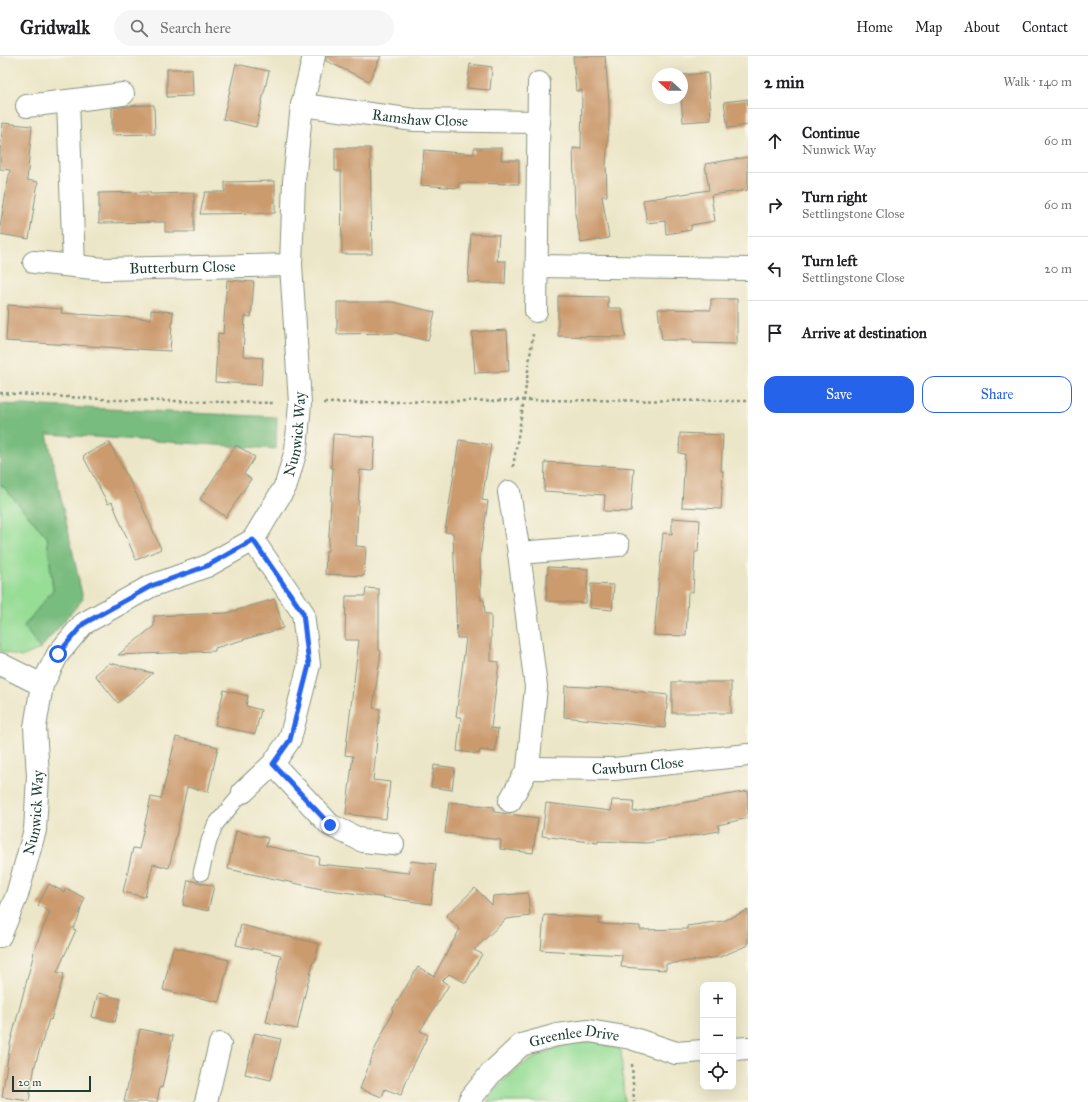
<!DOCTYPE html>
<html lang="en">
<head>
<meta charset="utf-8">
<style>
  :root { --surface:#fff; --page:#f6f6f6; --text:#202124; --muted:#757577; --line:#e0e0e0; --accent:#2563eb }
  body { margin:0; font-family:"IM FELL Great Primer",serif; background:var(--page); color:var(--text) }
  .controls { position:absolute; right:12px; bottom:12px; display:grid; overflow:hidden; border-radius:8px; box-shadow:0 4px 16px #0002 }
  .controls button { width:36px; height:36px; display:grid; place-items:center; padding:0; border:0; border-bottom:1px solid var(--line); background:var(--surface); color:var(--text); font:20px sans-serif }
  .compass { position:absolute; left:652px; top:12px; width:36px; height:36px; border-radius:50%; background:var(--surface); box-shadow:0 4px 16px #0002; rotate:291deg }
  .scale { position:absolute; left:12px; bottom:10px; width:79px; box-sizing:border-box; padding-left:4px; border:2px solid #1f3d34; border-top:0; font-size:11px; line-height:14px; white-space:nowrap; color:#1f3d34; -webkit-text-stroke:3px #fbf7ec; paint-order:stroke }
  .stop { position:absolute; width:12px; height:12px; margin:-9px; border:3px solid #2563eb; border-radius:50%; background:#fff }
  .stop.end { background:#2563eb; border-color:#fff; box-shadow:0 1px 4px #0008 }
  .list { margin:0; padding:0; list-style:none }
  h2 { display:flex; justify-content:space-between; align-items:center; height:52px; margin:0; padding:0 16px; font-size:17px }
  h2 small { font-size:13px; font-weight:400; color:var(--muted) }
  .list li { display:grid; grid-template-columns:26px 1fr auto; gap:12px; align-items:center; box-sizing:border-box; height:64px; padding:0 16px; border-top:1px solid var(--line) }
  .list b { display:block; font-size:15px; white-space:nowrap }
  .list p { margin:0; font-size:13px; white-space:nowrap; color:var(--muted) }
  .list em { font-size:13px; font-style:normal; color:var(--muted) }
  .actions { display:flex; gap:8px; padding:12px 16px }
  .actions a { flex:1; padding:9px 0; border:1px solid var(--accent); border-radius:12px; text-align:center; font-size:14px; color:var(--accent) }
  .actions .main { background:var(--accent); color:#fff }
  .icon { flex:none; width:22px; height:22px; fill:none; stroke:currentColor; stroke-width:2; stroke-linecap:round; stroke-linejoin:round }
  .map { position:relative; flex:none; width:748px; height:1046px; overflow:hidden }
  header { display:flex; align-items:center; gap:24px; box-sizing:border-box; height:56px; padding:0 20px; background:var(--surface); border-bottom:1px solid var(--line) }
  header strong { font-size:19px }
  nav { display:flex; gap:22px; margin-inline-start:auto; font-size:14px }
  .search { width:280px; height:36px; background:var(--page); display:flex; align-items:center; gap:10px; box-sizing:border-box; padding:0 14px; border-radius:22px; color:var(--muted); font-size:15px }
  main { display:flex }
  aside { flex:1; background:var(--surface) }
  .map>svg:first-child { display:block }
</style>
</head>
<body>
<header>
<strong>Gridwalk</strong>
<div class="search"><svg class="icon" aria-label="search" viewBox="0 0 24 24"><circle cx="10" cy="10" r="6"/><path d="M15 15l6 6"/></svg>Search here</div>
<nav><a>Home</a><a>Map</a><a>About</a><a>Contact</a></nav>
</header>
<main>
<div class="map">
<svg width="748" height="1046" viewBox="0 0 748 1046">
  <rect width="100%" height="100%" fill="#fbf7ec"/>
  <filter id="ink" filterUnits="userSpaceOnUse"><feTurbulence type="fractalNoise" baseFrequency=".025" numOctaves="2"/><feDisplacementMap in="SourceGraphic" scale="8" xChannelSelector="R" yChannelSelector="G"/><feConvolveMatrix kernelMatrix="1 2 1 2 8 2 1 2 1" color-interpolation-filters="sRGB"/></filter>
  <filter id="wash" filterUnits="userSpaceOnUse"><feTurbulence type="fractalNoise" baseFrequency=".012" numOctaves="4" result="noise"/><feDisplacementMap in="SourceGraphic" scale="16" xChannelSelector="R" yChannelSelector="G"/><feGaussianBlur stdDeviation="0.9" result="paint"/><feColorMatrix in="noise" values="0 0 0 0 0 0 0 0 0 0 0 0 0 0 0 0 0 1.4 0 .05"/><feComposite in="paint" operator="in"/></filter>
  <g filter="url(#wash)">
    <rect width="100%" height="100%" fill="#ece6c8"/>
    <g fill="#97dd96" stroke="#5b8d65">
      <path d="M0 427 47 481 53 534 24 570 40 593 21 601 0 595Z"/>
      <path d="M594 985 621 994 624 1046H487L497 1030 525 1007 564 988Z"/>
    </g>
    <path fill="#79bc7f" stroke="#4c7c5a" d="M0 348 277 361 276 393 47 378 83 543 40 593 24 570 53 534 47 481 0 427Z"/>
    <g id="blocks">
      <g fill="#cb9a6d">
        <path d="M326 0H381L369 25 326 5Z"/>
        <path d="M573 0H605L609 46V67L606 109 607 140H602L609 182 581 187 575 158 573 92 581 93 582 34 576 35Z"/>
        <path d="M236 8 269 15 256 71 223 63Z"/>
        <path d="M470 8 492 11 490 34 467 32Z"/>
        <path d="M167 13H192L193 40 167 41Z"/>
        <path d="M708 17 711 64 683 66 681 42 682 19Z"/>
        <path d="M748 43V69L728 72 724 46Z"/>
        <path d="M154 49 155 78 112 79V52L127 50Z"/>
        <path d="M3 67 32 70 27 124 38 126 29 183 0 178V171L10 114 0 113V95Z"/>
        <path d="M335 92H370L372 198H342L341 115H335Z"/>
        <path d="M474 92H502L501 104H519V128L459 127 458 132 421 129 424 94 474 98Z"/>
        <path d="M748 101V134L711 139 715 165 691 169V174L666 178 665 165 647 167 643 144 709 134 705 108Z"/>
        <path d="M275 125V157L200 158 205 136H225V126Z"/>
        <path d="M150 136V138L194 137V176H165V166L99 167V137Z"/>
        <path d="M471 178 499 179 497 205H506L505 228 468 226Z"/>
        <path d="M227 224 254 226 251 261 245 260 243 300 263 302 261 329 215 326 218 277 223 278Z"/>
        <path d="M558 240 608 241V252H621L626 281 558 280Z"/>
        <path d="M711 243H737V288L693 287V284H662L658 253 711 254Z"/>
        <path d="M337 246H392L435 256 428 285 396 277 337 278Z"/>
        <path d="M8 249 62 253 61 257 151 263V254L173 256 170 295 6 285Z"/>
        <path d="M507 274 509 315 475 317 472 276Z"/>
        <path d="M680 377 723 379 721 415H723L721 453 682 451 685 398 679 397Z"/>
        <path d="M333 378 375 381 373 415 360 414 356 490 366 491 364 520 325 518 326 495H328L333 412H331Z"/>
        <path d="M459 384 491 389 482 444 488 445 480 500 481 544H484L485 558H491V605L499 606 491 672 498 673 495 696 480 694 479 698 457 695 461 661H456L466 582H457L453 477 445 476Z"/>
        <path d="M109 386 140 445 161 493 136 504 112 446 108 448 83 400Z"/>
        <path d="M236 389 255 401 244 418 251 423 226 461 200 443Z"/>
        <path d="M545 406 634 412 631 456 604 455 605 439 544 435Z"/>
        <path d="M672 462 700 464 698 496H695L693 536H688L686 580 654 579 663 477 672 478Z"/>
        <path d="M548 511 588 513 586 547 546 545Z"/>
        <path d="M591 528 614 529 612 554 590 552Z"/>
        <path d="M366 532 379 533V594L381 595 373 652 380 653 373 724 390 726 386 763 346 758 353 700 345 699 359 584H345L346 540H365Z"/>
        <path d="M275 543 283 572 215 592V595L118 599 154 570V560L227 557Z"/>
        <path d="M109 607 153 617 118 647 95 619Z"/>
        <rect x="672" y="626" width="59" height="31"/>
        <path d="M565 630 608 632 668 639 665 672 564 661Z"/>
        <path d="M224 634 248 640 246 650 261 654 255 678 215 669Z"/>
        <path d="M176 681 218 691 208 736 187 731 169 812 153 808 145 841 123 836 133 792 139 793 151 741 161 743Z"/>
        <path d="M434 709 455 712 452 734 431 731Z"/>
        <path d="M748 735V762L718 769 719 775 647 787 598 785V787L542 780 546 747 611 755 612 744 634 745 633 756Z"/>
        <path d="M449 746 494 751V756L538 762 533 797 500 793 501 784 445 777Z"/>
        <path d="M236 775 268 782 266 790 319 801 318 808 409 817 411 805 436 808 431 848 322 833 228 813Z"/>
        <path d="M188 824 214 830 208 855 183 849Z"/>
        <path d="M49 828 64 836 66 832 84 842 78 863 73 873 76 874 57 916 64 918 51 964 49 963 35 1009 29 1045 2 1041 10 988 34 897 33 896 50 856 38 849Z"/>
        <path d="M475 832 492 849 493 840 528 837 530 860 506 863 474 894 482 898 466 927 449 918 442 925 449 929 420 975 428 979 412 1012 401 1039 385 1033 382 1041 360 1033 375 993 393 955 392 954 418 911 434 920 460 873 446 860Z"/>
        <path d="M748 854V889L720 901 666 908V914L621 911 622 899 541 894 544 859 600 862 599 868 640 870V874L687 873V870L723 865Z"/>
        <path d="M241 869 319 888 315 906H313L309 925H308L297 973 266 966 281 899 236 889Z"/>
        <path d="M173 891 229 904 219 946 163 934Z"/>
        <path d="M98 937 121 943 115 966 92 961Z"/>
        <path d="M140 973 173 980 162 1032 160 1031 157 1046H124Z"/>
        <path d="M255 977 281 983 271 1024 245 1018Z"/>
      </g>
    </g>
  </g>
  <g filter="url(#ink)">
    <use href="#blocks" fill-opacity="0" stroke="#86927e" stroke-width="1"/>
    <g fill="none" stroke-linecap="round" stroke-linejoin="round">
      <defs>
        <path id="service" d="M201 817 209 785 215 769 243 736"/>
        <g id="minor">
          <path d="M68 45 74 210"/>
          <path id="s1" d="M302 49 415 64 539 66"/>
          <path d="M27 50 123 38"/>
          <path id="s2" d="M34 206 104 213 291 209"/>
          <path d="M537 210 748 213"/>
          <path d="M536 255 539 27"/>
          <path d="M509 436 519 497 536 631 528 712 510 745"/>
          <path d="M519 497 618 489"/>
          <path d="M0 608 42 629"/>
          <path d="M273 708 330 769 363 785 393 788"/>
          <path id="s3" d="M528 712 614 713 748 699"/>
          <path d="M243 736 273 708 290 683 309 609 303 557 253 484"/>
          <path id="s4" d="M0 880 17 839 35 774 38 720 35 671 42 629 58 598 83 568 151 530 207 510 253 484 286 429 296 394 300 347 291 209 294 125 302 49 314 0"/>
          <path d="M733 993 748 992"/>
          <path d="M206 1046 220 988"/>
          <path id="s5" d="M469 1046 471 1042 492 1016 521 989 557 979 589 975 631 982 676 997 703 995"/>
        </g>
      </defs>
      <use href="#service" stroke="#86927e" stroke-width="17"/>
      <use href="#minor" stroke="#86927e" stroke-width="24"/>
      <g stroke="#86927e" stroke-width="2.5" stroke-dasharray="3 3" stroke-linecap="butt">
        <path d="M0 337 118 344 275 347"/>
        <path d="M324 347 524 344 748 345"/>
        <path d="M513 411 524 344 533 278"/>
        <path d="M632 1008 634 1046"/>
      </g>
      <use href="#service" stroke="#fff" stroke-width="15"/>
      <use href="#minor" stroke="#fff" stroke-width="22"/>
    </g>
  </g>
  <g fill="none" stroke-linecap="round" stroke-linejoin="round" filter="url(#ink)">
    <path stroke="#2563eb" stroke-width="5" d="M58 598 83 568 151 530 207 510 253 484 303 557 309 609 290 684 273 708 330 769"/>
  </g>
  <g text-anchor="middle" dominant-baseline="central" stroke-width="4" stroke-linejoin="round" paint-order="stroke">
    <g font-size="15" fill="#1f3d34" stroke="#fbf7ec">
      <text stroke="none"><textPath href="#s1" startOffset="119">Ramshaw Close</textPath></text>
      <text stroke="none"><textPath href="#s2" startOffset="149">Butterburn Close</textPath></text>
      <text stroke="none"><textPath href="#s4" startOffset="638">Nunwick Way</textPath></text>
      <text stroke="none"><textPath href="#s3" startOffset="110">Cawburn Close</textPath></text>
      <text stroke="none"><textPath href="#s4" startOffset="129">Nunwick Way</textPath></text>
      <text stroke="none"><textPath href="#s5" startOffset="132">Greenlee Drive</textPath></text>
    </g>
  </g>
</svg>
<div class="controls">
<button>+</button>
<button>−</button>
<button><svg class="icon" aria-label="locate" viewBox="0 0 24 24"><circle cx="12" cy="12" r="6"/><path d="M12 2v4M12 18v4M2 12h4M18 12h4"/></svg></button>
</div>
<svg class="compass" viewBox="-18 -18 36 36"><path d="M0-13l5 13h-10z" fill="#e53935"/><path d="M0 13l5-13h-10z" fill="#757577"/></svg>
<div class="scale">20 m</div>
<div class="stop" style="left:58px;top:598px"></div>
<div class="stop end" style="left:330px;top:769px"></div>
</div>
<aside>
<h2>2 min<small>Walk · 140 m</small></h2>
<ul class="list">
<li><svg class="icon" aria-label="ahead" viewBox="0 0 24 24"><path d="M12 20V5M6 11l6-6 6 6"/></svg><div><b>Continue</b><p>Nunwick Way</p></div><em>60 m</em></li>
<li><svg class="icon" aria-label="right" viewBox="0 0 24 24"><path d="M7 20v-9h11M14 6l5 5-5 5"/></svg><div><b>Turn right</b><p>Settlingstone Close</p></div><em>60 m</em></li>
<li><svg class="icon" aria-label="left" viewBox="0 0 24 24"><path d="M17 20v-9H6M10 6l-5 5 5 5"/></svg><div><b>Turn left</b><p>Settlingstone Close</p></div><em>20 m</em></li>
<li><svg class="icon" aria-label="arrive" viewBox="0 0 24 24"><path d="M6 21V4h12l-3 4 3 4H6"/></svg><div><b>Arrive at destination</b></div></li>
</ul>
<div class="actions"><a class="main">Save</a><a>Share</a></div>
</aside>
</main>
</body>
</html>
